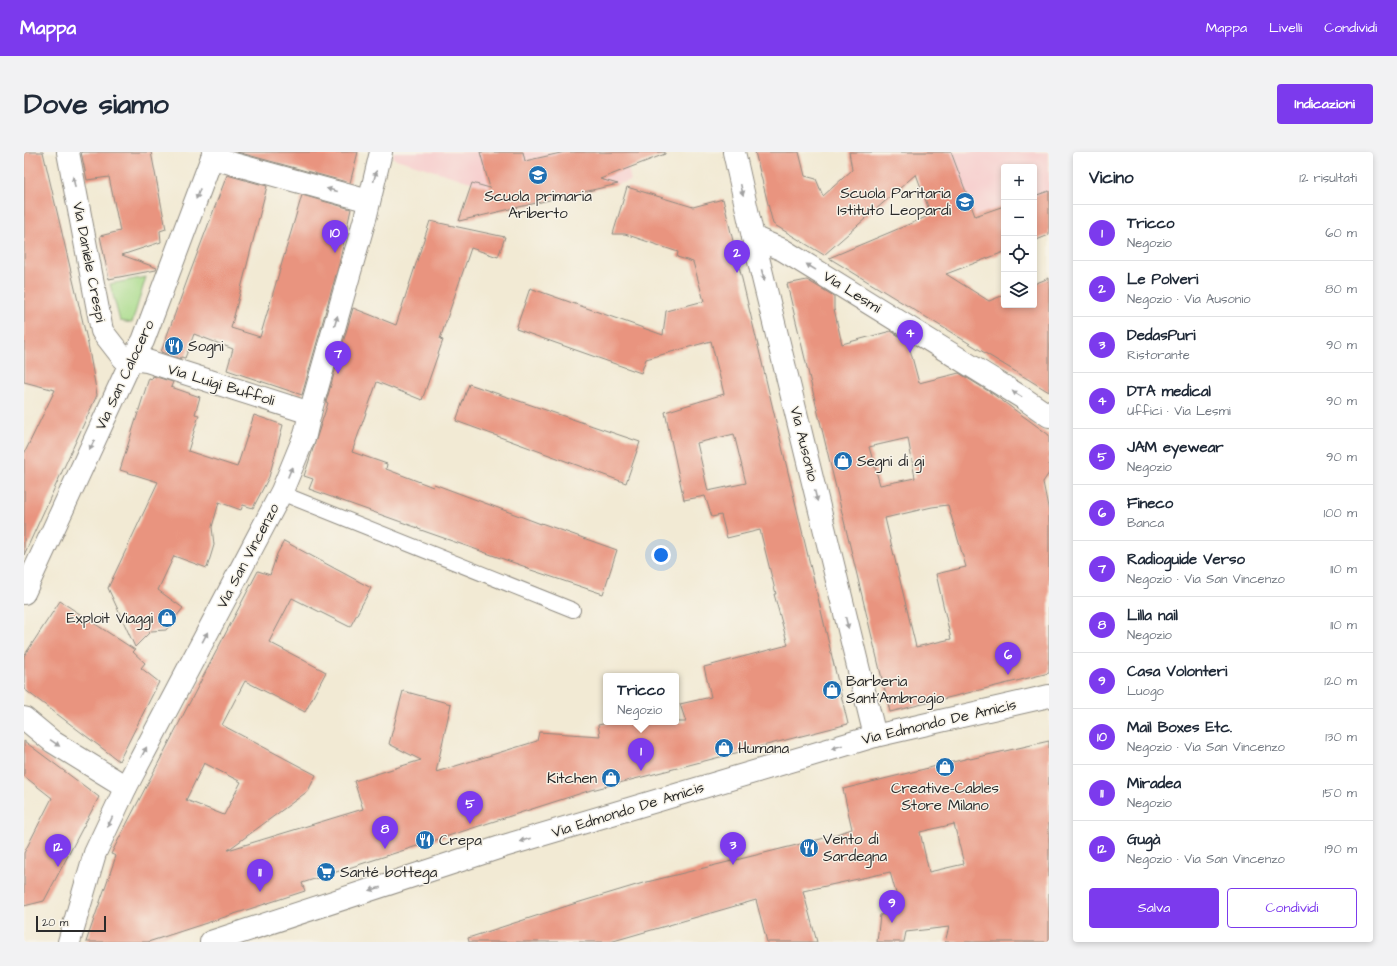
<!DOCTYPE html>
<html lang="it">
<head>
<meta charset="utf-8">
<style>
  :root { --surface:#fff; --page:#f2f2f3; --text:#1f2937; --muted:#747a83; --line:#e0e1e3; --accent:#7c3aed }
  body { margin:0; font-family:"Architects Daughter",sans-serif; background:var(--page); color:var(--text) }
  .controls { position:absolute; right:12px; top:12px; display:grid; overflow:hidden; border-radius:4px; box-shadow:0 2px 6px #0003 }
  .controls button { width:36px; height:36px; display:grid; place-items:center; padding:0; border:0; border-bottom:1px solid var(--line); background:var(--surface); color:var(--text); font:20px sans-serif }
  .scale { position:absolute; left:12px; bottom:10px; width:70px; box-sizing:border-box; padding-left:4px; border:2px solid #2b2b2b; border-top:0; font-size:11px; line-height:14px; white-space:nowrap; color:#2b2b2b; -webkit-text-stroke:3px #f7f3e8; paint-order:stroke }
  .you { position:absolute; left:637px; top:403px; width:14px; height:14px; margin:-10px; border:3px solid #fff; border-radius:50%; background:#1a73e8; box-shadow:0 0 0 6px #1a73e833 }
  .badge { display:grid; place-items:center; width:26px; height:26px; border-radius:50%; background:var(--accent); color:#fff; font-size:13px; font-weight:700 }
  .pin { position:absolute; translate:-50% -33px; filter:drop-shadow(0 1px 2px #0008) }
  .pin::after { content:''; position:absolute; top:21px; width:14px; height:12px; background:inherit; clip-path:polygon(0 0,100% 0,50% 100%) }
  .popup { position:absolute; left:579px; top:521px; width:76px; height:52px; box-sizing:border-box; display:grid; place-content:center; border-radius:4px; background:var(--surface); filter:drop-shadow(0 1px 3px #0005); font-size:13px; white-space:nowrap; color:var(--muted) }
  .popup b { font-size:15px; color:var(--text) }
  .popup::after { content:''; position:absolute; left:50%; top:100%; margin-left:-8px; border:8px solid transparent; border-top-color:var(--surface) }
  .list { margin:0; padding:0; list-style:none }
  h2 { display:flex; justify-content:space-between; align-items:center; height:52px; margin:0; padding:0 16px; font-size:17px }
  h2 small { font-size:13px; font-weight:400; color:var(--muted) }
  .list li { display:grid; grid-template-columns:26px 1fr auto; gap:12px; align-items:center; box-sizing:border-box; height:56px; padding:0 16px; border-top:1px solid var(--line) }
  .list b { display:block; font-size:15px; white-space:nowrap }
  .list p { margin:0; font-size:13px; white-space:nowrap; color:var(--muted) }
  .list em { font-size:13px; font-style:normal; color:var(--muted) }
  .actions { display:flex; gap:8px; padding:12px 16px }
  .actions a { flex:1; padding:9px 0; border:1px solid var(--accent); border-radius:4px; text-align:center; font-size:14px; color:var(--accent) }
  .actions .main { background:var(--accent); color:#fff }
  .icon { flex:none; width:22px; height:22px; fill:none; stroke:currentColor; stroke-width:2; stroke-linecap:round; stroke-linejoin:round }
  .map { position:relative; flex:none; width:1025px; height:790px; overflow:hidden; border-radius:4px }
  header { display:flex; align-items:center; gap:24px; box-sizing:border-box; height:56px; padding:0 20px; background:var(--accent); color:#fff }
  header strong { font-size:19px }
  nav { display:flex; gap:22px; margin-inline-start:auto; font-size:14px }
  .intro { display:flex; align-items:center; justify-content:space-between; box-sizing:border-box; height:96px; padding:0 24px }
  h1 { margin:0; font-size:28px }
  .button { padding:10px 18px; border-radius:4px; background:var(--accent); color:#fff; font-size:14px; font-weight:700 }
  main { display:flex; gap:24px; padding:0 24px }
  aside { flex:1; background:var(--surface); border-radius:4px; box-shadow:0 2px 6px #0003 }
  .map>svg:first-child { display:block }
</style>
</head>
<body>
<header>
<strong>Mappa</strong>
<nav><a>Mappa</a><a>Livelli</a><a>Condividi</a></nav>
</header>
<div class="intro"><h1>Dove siamo</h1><a class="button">Indicazioni</a></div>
<main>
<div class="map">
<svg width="1025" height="790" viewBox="0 0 1025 790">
  <rect width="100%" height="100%" fill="#f7f3e8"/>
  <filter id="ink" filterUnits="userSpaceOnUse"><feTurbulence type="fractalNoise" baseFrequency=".025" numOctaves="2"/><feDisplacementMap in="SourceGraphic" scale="8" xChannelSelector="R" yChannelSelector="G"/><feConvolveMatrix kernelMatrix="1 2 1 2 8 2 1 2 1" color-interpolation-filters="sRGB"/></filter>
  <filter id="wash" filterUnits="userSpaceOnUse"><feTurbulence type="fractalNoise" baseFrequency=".012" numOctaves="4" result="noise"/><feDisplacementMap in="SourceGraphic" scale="16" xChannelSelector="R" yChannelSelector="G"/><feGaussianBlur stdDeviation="0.9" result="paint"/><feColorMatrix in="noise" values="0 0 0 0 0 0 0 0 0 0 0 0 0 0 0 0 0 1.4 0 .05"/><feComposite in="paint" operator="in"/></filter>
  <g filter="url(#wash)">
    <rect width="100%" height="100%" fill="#f2ead4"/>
    <g fill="#f7d0cf">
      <path d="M370 0H610L604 16 607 29 504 53 496 48 466 36 369 6Z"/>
      <path d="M874 0H1025V60L1010 66V15H980V77L906 64 885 3Z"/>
    </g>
    <path fill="#a8db8a" stroke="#6a835a" d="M122 125 108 171 96 169 86 132Z"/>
    <g id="blocks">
      <g fill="#e9947f" fill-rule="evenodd">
        <path d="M0 0H19L64 192 73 243 0 403V302L31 238 0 230Z"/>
        <path d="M57 0H127L142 77 136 79 137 90 98 103 133 116 132 118 85 127 76 84 96 79 85 25 63 28Z"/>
        <path d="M213 0H334L326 31Z"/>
        <path d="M456 0H499L501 9 541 0H641V2L576 27 594 32 435 69 448 31 466 36Z"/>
        <path d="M731 0H775L781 24 792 27 799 44 828 18 825 0H927L951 64 980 54V100L922 122 965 149 980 143V153H1010V132L1025 126V240L805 106 907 63 892 22 800 103 749 72Z"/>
        <path d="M203 23 243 34 207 176 236 185 278 43 327 57 315 112 278 243 203 218 209 197 170 182 161 206 157 205 156 207 137 200 164 126Z"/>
        <path d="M603 35 669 55 699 47 824 572 564 639 278 731 281 739 124 790H62L92 704 87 702 234 419 246 423 253 402 260 389 347 436 326 475 268 446 245 490 302 520 281 560 221 529 198 573 292 623 284 639 204 698 339 657 330 629 397 608 365 592 379 539 427 552 412 620 513 589 515 580 576 584 574 573 588 570H662L656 552 687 545 680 515 764 493 750 442H752L736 378 703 386 697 363 688 365 681 344 660 348 641 260 700 242 687 189 622 207 617 221 492 177 506 136 639 183 642 159 680 149 669 110 653 105 654 100 601 82H589ZM710 282 722 331 684 339 673 291ZM180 611 217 630 200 663 162 648Z"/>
        <path d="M1025 39V83L1010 89V44Z"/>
        <path d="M406 69 481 85 474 105 447 96 416 187 419 188 398 248 353 230 328 300 363 312 362 317 409 335 410 332 517 372V371L593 398 579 442 501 416 502 415 394 377V376L285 337 289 327 280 324 304 251 302 250 329 156 372 173Z"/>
        <path d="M783 128 810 144V157L818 192 867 179 884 190 895 231 935 221 969 242 1025 283V321L1019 330 1025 360V521L866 560 763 132ZM884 286 891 326 856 333 845 295ZM924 353 942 415 912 422 927 487 892 495 861 366 908 355Z"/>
        <path d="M129 224 149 230 147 235 176 245 171 262 175 263 164 299 213 315 230 263 259 273 245 325 229 356 219 353 217 358 195 350 188 375 190 393 183 416 150 404 134 438 159 456 142 478 127 479 111 495 84 436 134 330 96 318 125 226 128 227Z"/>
        <path d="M445 232 616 290 602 331 432 269Z"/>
        <path d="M36 449 111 498 109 500 121 511 117 516 135 530 95 609 0 537V504Z"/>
        <path d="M0 589 75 645 20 749 0 754V701L28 646 0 624Z"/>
        <path d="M1025 589V790H921L925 775 882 780 880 790H853L856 763 877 759 866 720 779 739 793 790H743L732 748 586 790H445L444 786 546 753 619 731 797 687 828 677 819 637 945 606 946 607ZM930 672 940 712 905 720 896 680Z"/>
      </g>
    </g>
  </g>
  <g filter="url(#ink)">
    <use href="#blocks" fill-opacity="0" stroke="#8e8a80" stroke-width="1"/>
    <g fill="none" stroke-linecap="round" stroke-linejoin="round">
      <defs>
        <path id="lane" d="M257 341 549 458"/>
        <g id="street">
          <path d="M44 0 78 179 99 206 123 209 286 261"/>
          <path d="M710 0 729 85 851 584"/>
          <path d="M188 6 345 49"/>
          <path d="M729 85 759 98 999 246 1025 264"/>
          <path d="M0 441 108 207 119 189 190 0"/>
          <path d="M0 566 29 590 102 635"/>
          <path d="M45 790 71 701 102 635 258 339 281 283 286 261 342 63 357 0"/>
        </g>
        <path id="secondary" d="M187 790 480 694 851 584 1025 544"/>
      </defs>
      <use href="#lane" stroke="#8e8a80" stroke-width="16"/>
      <use href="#street" stroke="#8e8a80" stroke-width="24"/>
      <use href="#secondary" stroke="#8e8a80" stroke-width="24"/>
      <use href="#lane" stroke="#fff" stroke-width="14"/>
      <use href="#street" stroke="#fff" stroke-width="22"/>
      <use href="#secondary" stroke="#fff" stroke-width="22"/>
    </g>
    <defs><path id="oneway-solid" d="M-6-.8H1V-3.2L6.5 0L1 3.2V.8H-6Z"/></defs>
    <g fill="#a0a0a0">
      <use href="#oneway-solid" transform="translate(351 24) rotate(-76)"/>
      <use href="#oneway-solid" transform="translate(50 30) rotate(-101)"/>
      <use href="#oneway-solid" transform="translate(308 38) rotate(-165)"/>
      <use href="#oneway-solid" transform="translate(718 38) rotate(77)"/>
      <use href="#oneway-solid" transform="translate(174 42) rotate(111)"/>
      <use href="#oneway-solid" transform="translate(787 115) rotate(-148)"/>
      <use href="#oneway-solid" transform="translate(739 123) rotate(75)"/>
      <use href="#oneway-solid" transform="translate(312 169) rotate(-74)"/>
      <use href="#oneway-solid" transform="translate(993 242) rotate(-148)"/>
      <use href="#oneway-solid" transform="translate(68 293) rotate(115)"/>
      <use href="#oneway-solid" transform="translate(266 320) rotate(-68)"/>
      <use href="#oneway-solid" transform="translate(792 344) rotate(76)"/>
      <use href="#oneway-solid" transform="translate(823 471) rotate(76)"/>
      <use href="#oneway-solid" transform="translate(181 485) rotate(-62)"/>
      <use href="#oneway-solid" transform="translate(31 591) rotate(34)"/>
      <use href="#oneway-solid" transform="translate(813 595) rotate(163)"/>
      <use href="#oneway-solid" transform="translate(120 600) rotate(-62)"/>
      <use href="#oneway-solid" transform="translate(86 670) rotate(115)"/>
      <use href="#oneway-solid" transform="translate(501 688) rotate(164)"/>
      <use href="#oneway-solid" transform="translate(351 737) rotate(162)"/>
    </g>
  </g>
  <defs>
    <symbol id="school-disc" viewBox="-11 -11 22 22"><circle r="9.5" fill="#1f6fb2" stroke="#f7f3e8"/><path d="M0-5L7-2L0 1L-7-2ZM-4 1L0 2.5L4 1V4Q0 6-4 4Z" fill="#fff"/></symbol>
    <symbol id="restaurant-disc" viewBox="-11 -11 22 22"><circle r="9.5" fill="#1f6fb2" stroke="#f7f3e8"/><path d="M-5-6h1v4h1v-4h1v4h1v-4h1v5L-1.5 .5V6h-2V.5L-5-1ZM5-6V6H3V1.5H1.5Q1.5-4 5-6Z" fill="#fff"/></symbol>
    <symbol id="shop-disc" viewBox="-11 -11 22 22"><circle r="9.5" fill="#1f6fb2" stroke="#f7f3e8"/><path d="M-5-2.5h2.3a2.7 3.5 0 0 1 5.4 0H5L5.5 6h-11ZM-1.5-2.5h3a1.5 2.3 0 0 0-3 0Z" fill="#fff"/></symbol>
    <symbol id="supermarket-disc" viewBox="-11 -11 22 22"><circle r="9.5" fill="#1f6fb2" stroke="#f7f3e8"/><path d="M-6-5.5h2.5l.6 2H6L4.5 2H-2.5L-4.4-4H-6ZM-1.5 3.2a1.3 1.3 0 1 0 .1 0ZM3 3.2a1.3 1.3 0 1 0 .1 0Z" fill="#fff"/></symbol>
  </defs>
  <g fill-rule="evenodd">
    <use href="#school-disc" x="503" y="12" width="22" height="22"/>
    <use href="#school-disc" x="930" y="39" width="22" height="22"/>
    <use href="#restaurant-disc" x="139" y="183" width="22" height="22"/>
    <use href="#shop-disc" x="808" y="298" width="22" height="22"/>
    <use href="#shop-disc" x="132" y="455" width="22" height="22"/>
    <use href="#shop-disc" x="797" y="527" width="22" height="22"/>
    <use href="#shop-disc" x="689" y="585" width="22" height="22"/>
    <use href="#shop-disc" x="910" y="604" width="22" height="22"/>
    <use href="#shop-disc" x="576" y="615" width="22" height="22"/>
    <use href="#restaurant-disc" x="390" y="677" width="22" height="22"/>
    <use href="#restaurant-disc" x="774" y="685" width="22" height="22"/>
    <use href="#supermarket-disc" x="291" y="709" width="22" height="22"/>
  </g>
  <g text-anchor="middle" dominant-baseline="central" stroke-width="3" stroke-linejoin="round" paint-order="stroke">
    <g font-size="15" fill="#2b2b2b" stroke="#f7f3e8" text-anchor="start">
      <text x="927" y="41" text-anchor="end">Scuola Paritaria<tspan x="927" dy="17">Istituto Leopardi</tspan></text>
      <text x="514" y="44" text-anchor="middle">Scuola primaria<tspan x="514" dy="17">Ariberto</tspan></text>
      <text x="164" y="194">Sogni</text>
      <text x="833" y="309">Segni di gi</text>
      <text x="129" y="466" text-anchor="end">Exploit Viaggi</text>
      <text x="822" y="529">Barberia<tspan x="822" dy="17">Sant'Ambrogio</tspan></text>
      <text x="714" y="596">Humana</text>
      <text x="573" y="626" text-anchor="end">Kitchen</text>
      <text x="921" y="636" text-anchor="middle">Creative-Cables<tspan x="921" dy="17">Store Milano</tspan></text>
      <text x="799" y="687">Vento di<tspan x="799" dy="17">Sardegna</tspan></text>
      <text x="415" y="688">Crepa</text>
      <text x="316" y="720">Santé bottega</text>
    </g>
    <g font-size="15" fill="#2b2b2b" stroke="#f7f3e8">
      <text transform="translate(65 110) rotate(79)">Via Daniele Crespi</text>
      <text transform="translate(828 140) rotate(32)">Via Lesmi</text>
      <text transform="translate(101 223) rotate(-65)">Via San Calocero</text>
      <text transform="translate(197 233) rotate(17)">Via Luigi Buffoli</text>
      <text transform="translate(780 292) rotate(76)">Via Ausonio</text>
      <text transform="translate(224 404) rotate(-62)">Via San Vincenzo</text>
      <text transform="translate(915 570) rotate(-13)">Via Edmondo De Amicis</text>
      <text transform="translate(604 658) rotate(-17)">Via Edmondo De Amicis</text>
    </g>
  </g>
</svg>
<div class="controls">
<button>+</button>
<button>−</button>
<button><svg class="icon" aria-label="locate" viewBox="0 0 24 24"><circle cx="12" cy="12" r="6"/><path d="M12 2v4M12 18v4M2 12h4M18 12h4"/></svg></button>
<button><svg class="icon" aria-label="layers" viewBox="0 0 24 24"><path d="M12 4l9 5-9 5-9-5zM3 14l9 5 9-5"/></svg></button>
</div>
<div class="scale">20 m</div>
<div class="you"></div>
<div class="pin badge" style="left:617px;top:619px">1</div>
<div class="popup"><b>Tricco</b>Negozio</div>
<div class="pin badge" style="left:713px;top:121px">2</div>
<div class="pin badge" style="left:709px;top:713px">3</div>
<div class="pin badge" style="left:886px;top:201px">4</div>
<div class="pin badge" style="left:446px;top:672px">5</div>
<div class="pin badge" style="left:984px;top:523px">6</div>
<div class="pin badge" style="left:314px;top:222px">7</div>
<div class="pin badge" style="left:361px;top:697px">8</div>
<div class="pin badge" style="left:868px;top:771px">9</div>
<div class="pin badge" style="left:311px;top:101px">10</div>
<div class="pin badge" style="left:236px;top:740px">11</div>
<div class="pin badge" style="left:34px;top:715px">12</div>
</div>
<aside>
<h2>Vicino<small>12 risultati</small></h2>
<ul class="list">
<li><span class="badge">1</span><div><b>Tricco</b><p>Negozio</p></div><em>60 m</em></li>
<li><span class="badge">2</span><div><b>Le Polveri</b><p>Negozio · Via Ausonio</p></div><em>80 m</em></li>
<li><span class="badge">3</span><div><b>DedasPuri</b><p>Ristorante</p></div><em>90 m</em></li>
<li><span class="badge">4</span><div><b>DTA medical</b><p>Uffici · Via Lesmi</p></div><em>90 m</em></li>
<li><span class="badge">5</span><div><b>JAM eyewear</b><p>Negozio</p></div><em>90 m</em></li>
<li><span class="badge">6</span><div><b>Fineco</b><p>Banca</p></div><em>100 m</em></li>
<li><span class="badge">7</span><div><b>Radioguide Verso</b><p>Negozio · Via San Vincenzo</p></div><em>110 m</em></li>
<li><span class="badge">8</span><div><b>Lilla nail</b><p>Negozio</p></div><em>110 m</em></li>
<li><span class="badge">9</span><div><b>Casa Volonteri</b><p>Luogo</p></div><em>120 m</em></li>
<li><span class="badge">10</span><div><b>Mail Boxes Etc.</b><p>Negozio · Via San Vincenzo</p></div><em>130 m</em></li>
<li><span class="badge">11</span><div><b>Miradea</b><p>Negozio</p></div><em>150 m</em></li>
<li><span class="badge">12</span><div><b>Gugà</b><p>Negozio · Via San Vincenzo</p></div><em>190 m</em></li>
</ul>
<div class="actions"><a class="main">Salva</a><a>Condividi</a></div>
</aside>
</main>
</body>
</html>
